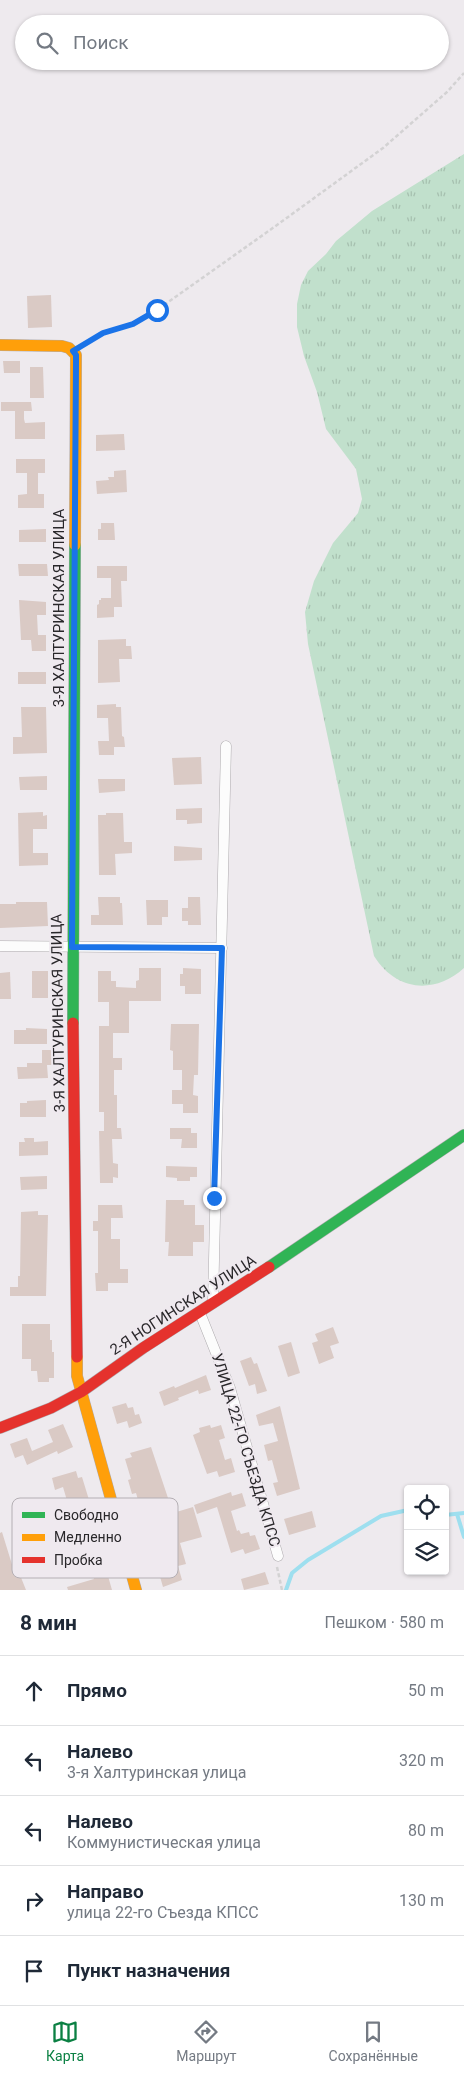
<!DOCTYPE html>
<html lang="ru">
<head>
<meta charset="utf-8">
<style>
  :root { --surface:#fff; --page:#f2f2f3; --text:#1f2937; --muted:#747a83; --line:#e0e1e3; --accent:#0b8043 }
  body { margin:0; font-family:Roboto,sans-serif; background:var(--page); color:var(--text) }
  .controls { position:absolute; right:15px; bottom:15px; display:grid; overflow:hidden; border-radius:5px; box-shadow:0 1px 4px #0004 }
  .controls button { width:45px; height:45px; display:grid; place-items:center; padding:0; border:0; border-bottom:1px solid var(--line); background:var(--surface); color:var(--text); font:25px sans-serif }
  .stop { position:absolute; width:15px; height:15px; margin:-11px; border:4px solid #1a73e8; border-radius:50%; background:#fff }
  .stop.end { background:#1a73e8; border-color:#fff; box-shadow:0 1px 5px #0008 }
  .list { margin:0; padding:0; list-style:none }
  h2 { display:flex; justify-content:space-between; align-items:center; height:65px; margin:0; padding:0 20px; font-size:21px }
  h2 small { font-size:16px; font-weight:400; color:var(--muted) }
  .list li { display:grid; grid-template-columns:32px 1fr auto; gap:15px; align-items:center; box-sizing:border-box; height:70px; padding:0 20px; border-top:1px solid var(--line) }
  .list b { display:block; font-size:19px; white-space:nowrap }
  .list p { margin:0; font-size:16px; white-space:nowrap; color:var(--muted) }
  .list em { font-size:16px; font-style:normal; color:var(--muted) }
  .icon { flex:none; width:28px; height:28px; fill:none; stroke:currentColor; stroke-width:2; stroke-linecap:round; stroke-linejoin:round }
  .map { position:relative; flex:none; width:464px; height:1590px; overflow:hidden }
  .search { position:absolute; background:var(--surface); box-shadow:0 1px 4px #0004; left:15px; right:15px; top:15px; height:55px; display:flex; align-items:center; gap:12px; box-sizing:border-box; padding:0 18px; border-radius:28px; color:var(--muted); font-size:19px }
  .sheet { height:415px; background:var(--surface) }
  nav { display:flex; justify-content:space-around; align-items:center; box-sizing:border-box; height:70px; border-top:1px solid var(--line); background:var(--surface); font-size:14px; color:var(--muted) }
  nav a { display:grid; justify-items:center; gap:2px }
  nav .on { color:var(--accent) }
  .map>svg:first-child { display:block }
</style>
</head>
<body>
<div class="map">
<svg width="464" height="1590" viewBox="0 0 464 1590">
  <defs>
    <pattern id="grass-tufts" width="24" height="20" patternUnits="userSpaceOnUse" patternTransform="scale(1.25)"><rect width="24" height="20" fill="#c1e0cc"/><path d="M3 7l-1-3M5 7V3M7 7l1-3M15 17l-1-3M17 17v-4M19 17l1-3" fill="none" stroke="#a6c0af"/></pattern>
  </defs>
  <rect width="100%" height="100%" fill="#eeeaee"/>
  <path fill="url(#grass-tufts)" d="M464 154V968C434 995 396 991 374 956L308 644 305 612 314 581 333 543 358 513 362 499 356 469 326 429 317 392 304 356 297 327V304L301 285 308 271 326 254 336 241 372 211Z"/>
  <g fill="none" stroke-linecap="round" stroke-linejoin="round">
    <g stroke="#9edfef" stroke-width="4">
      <path d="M457 1514 464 1537"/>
      <path d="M445 1515 464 1513"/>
      <path d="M286 1590 292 1573 308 1560 381 1516 408 1510"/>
    </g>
  </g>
  <g fill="#dacac5">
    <path d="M51 295 52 327 28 328 27 296Z"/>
    <path d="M3 361H20V373H4Z"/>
    <path d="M30 367H43L44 398H30Z"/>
    <path d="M1 402H31L32 411H24V419L25 423 45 422V439H15V411H1Z"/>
    <path d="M124 434 125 450 96 451V435Z"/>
    <path d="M16 459H45V473H38V494H44V508H18V495L27 494V473H16Z"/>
    <path d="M126 470 127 492 97 494 96 481 109 480 108 477H114V471Z"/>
    <path d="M101 523H114L115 540H98V529H101Z"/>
    <path d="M46 529V542H19V530Z"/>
    <path d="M18 564H47L48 576H19Z"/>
    <path d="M97 566H127V581H121L122 607H114V617L97 618V605L99 604V600H101V598H111V578H97Z"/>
    <path d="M19 600 46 602V615H37L38 635H46V651H32L31 640H21Z"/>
    <path d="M126 639V646H131L132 659H119L120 682 98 683V640Z"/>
    <rect x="18" y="672" width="28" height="12"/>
    <path d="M116 704V707H121L122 736 124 737 125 747H114V755H99L98 741H109L108 718H97V705Z"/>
    <path d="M21 707H46L47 753 13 754V737H22Z"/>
    <path d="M201 757 202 784 174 785 172 758Z"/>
    <path d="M47 776V790H20L19 777Z"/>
    <path d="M98 779H125V791L99 793Z"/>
    <path d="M202 808V823L187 824V820H176V809Z"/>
    <path d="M43 812V816L47 815V829H33V853H48V865L19 866 18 813Z"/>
    <path d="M106 813H123L124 842H132V853L115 854 116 875H99L98 815H106Z"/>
    <path d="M174 846 202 848V860L174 861Z"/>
    <path d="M98 897H120V903H122L123 925H91V915H99Z"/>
    <path d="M188 897H200L201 925H188V921H182V908H188Z"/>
    <path d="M146 900H168V917H162V925H147Z"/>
    <path d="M16 902H47L48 926 0 928V904H16Z"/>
    <path d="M139 968H161V1001H129V1033H113V1058H122V1070H114V1095H117V1128H121L122 1139H112L113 1163 118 1164V1178L113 1177V1183H100L99 1131H104V1112H99V1026H109V1002H98V971H111V981H116V987L136 988V981L139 980Z"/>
    <path d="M183 968 201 969V994H185V986H180V974H183Z"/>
    <rect x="32" y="971" width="16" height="27"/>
    <path d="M10 972 11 999H0V973Z"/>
    <path d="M171 1024H199L198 1075H194L193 1095 198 1096V1113H183V1104H172V1090H182V1070H173V1051L170 1050Z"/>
    <path d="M26 1028 47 1029V1044H14V1030H26Z"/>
    <path d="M42 1050H53V1065H47L48 1078 18 1079 17 1067H27V1063H42Z"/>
    <path d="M46 1100V1117H20V1103H27V1101Z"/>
    <path d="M170 1128H191V1133H197V1148H181L182 1139H170Z"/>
    <path d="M24 1138H34V1142L48 1141V1155L19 1156V1142H25Z"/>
    <path d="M166 1166 197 1167V1177H190V1181H177V1178L166 1177Z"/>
    <path d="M47 1176V1189L21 1190 20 1177Z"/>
    <path d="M166 1200H184V1205H195V1225H204V1242H193V1256H168L169 1242H165Z"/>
    <path d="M98 1205H122L123 1218H111V1239H120V1269H128V1283H108V1291H96L95 1273H98V1231H93V1221H98Z"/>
    <path d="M38 1211V1215H48L46 1296H10V1287H18V1276H20L21 1212Z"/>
    <path d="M22 1324H50V1340H52V1352H54V1378H49V1382H38L37 1371H31V1359H22Z"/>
    <path d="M333 1327 339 1343 330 1346 334 1358 319 1364 312 1343 318 1341 315 1334Z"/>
    <path d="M291 1342 300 1373 288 1377 278 1346Z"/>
    <path d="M251 1357 254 1364 257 1363 267 1391 257 1394 255 1384 249 1386 240 1361Z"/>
    <path d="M206 1375 211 1390 199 1394 198 1390 178 1398 179 1400 164 1406 159 1392 174 1386 175 1388Z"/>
    <path d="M126 1403 128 1408 133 1407 135 1415 139 1414 142 1423 129 1428 127 1421 117 1424 112 1407Z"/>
    <path d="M280 1406 300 1489 277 1496 273 1483 278 1482 272 1460 268 1461 264 1445 278 1441 273 1423 259 1426 256 1415Z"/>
    <path d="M63 1424 73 1447 58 1454 57 1451 27 1465 23 1455 15 1458 10 1444 27 1438 32 1451 53 1442 48 1430Z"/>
    <path d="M210 1425 211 1428 221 1425 225 1438 219 1440 225 1460 231 1458 235 1472 219 1477 217 1471 207 1474 193 1435 200 1432 199 1428Z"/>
    <path d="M151 1447 173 1513 193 1507 202 1537 180 1543 186 1564 178 1566 182 1580 163 1587 136 1493 132 1494 128 1480 131 1479 125 1459 132 1457 130 1453Z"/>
    <path d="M76 1471 78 1478 82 1477 97 1526 82 1530 79 1519 73 1521 63 1487 55 1490 52 1478Z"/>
    <path d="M231 1492 232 1496 242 1493 246 1506 231 1511 237 1531 239 1530 241 1534 249 1532 250 1536 255 1535 260 1549 245 1554 243 1549 231 1553 217 1507 197 1514 194 1505Z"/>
    <path d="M312 1511 316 1527 289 1535 284 1519Z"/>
    <path d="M2 1532 14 1571 18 1570 26 1590H0V1533Z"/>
    <path d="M93 1543 94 1547 99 1546 105 1565 111 1563 114 1575 108 1576 112 1590H68L67 1587 94 1579 89 1560 74 1564 70 1550Z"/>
    <path d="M265 1572 269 1584 244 1590 241 1579Z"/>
  </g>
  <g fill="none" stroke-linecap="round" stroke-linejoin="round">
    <defs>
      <g id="street">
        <path d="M0 946 222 948"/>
        <path d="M213 1303 226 746"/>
        <path d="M200 1313 230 1388 278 1556"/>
      </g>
      <g id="fast">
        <path d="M73 1023 75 545"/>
        <path d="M269 1267 464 1135"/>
      </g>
      <g id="slow">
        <path d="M0 345 62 346 69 348 76 355 75 545"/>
        <path d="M77 1357V1376L136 1590"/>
      </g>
      <g id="jam">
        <path d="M73 1023 77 1357"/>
        <path d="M0 1428 51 1408 81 1392 143 1348 269 1267"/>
      </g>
    </defs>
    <use href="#street" stroke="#aeabae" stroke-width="11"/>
    <use href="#fast" stroke="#aeabae" stroke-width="12"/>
    <use href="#slow" stroke="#aeabae" stroke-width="12"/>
    <use href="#jam" stroke="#aeabae" stroke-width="12"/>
    <g stroke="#d3d2d3" stroke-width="2.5" stroke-dasharray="4 2.5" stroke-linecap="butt">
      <path d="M83 345 103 333 133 324 157 310 277 225 383 148 447 92 464 73"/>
      <path d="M277 1567 282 1590"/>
    </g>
    <use href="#street" stroke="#fcfcfc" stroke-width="10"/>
    <use href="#fast" stroke="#30b455" stroke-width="11"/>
    <use href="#slow" stroke="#ff9f0a" stroke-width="11"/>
    <use href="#jam" stroke="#e5322d" stroke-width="11"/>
  </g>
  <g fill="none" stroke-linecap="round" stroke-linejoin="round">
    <path stroke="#1a73e8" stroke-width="6" d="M157 310 133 324 103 333 73 351 76 355V361L72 947 222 948 214 1198"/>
  </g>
  <g text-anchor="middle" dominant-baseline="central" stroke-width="4" stroke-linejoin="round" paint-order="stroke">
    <g font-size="15" fill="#29272a" stroke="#efe9ef">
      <text transform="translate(59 608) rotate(-90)">3-Я ХАЛТУРИНСКАЯ УЛИЦА</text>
      <text transform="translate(58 1013) rotate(-91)">3-Я ХАЛТУРИНСКАЯ УЛИЦА</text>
      <text transform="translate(183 1305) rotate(-33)">2-Я НОГИНСКАЯ УЛИЦА</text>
      <text transform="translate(246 1450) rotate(73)">УЛИЦА 22-ГО СЪЕЗДА КПСС</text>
    </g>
  </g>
  <rect x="12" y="1498" width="166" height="80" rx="8" fill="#efe9ef" stroke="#b4afb4" stroke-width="1"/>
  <rect x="22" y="1512" width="23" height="6" fill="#30b455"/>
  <rect x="22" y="1534" width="23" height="7" fill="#ff9f0a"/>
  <rect x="22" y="1557" width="23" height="6" fill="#e5322d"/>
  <g font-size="14" fill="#29272a">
    <text x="54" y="1520">Свободно</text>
    <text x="54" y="1542">Медленно</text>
    <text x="54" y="1565">Пробка</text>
  </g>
</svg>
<div class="controls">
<button><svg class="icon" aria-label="locate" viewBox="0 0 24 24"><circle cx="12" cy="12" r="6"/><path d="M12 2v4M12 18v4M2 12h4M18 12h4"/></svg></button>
<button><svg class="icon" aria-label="layers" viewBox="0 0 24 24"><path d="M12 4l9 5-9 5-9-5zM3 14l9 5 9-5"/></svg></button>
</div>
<div class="stop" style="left:157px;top:310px"></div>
<div class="stop end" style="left:214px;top:1198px"></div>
<div class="search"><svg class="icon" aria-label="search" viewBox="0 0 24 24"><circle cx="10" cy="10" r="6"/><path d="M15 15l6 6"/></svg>Поиск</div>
</div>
<section class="sheet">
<h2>8 мин<small>Пешком · 580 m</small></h2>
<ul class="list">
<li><svg class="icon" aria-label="ahead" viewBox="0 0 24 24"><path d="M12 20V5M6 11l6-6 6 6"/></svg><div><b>Прямо</b></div><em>50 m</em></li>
<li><svg class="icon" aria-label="left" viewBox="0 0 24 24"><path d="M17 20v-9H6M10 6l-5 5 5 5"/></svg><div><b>Налево</b><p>3-я Халтуринская улица</p></div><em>320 m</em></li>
<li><svg class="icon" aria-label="left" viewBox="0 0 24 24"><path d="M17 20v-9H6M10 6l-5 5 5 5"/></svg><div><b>Налево</b><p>Коммунистическая улица</p></div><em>80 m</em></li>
<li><svg class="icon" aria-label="right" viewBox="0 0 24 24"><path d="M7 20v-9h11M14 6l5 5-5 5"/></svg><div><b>Направо</b><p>улица 22-го Съезда КПСС</p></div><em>130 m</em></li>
<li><svg class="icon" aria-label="arrive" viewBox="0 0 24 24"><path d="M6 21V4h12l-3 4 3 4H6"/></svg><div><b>Пункт назначения</b></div></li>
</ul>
</section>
<nav>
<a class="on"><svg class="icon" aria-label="map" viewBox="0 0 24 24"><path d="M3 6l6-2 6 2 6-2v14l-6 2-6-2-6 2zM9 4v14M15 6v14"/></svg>Карта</a>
<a><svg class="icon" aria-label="directions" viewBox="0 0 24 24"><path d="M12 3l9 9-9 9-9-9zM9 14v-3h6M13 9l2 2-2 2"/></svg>Маршрут</a>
<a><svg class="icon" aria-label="saved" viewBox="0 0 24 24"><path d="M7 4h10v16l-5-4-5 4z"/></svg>Сохранённые</a>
</nav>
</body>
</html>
